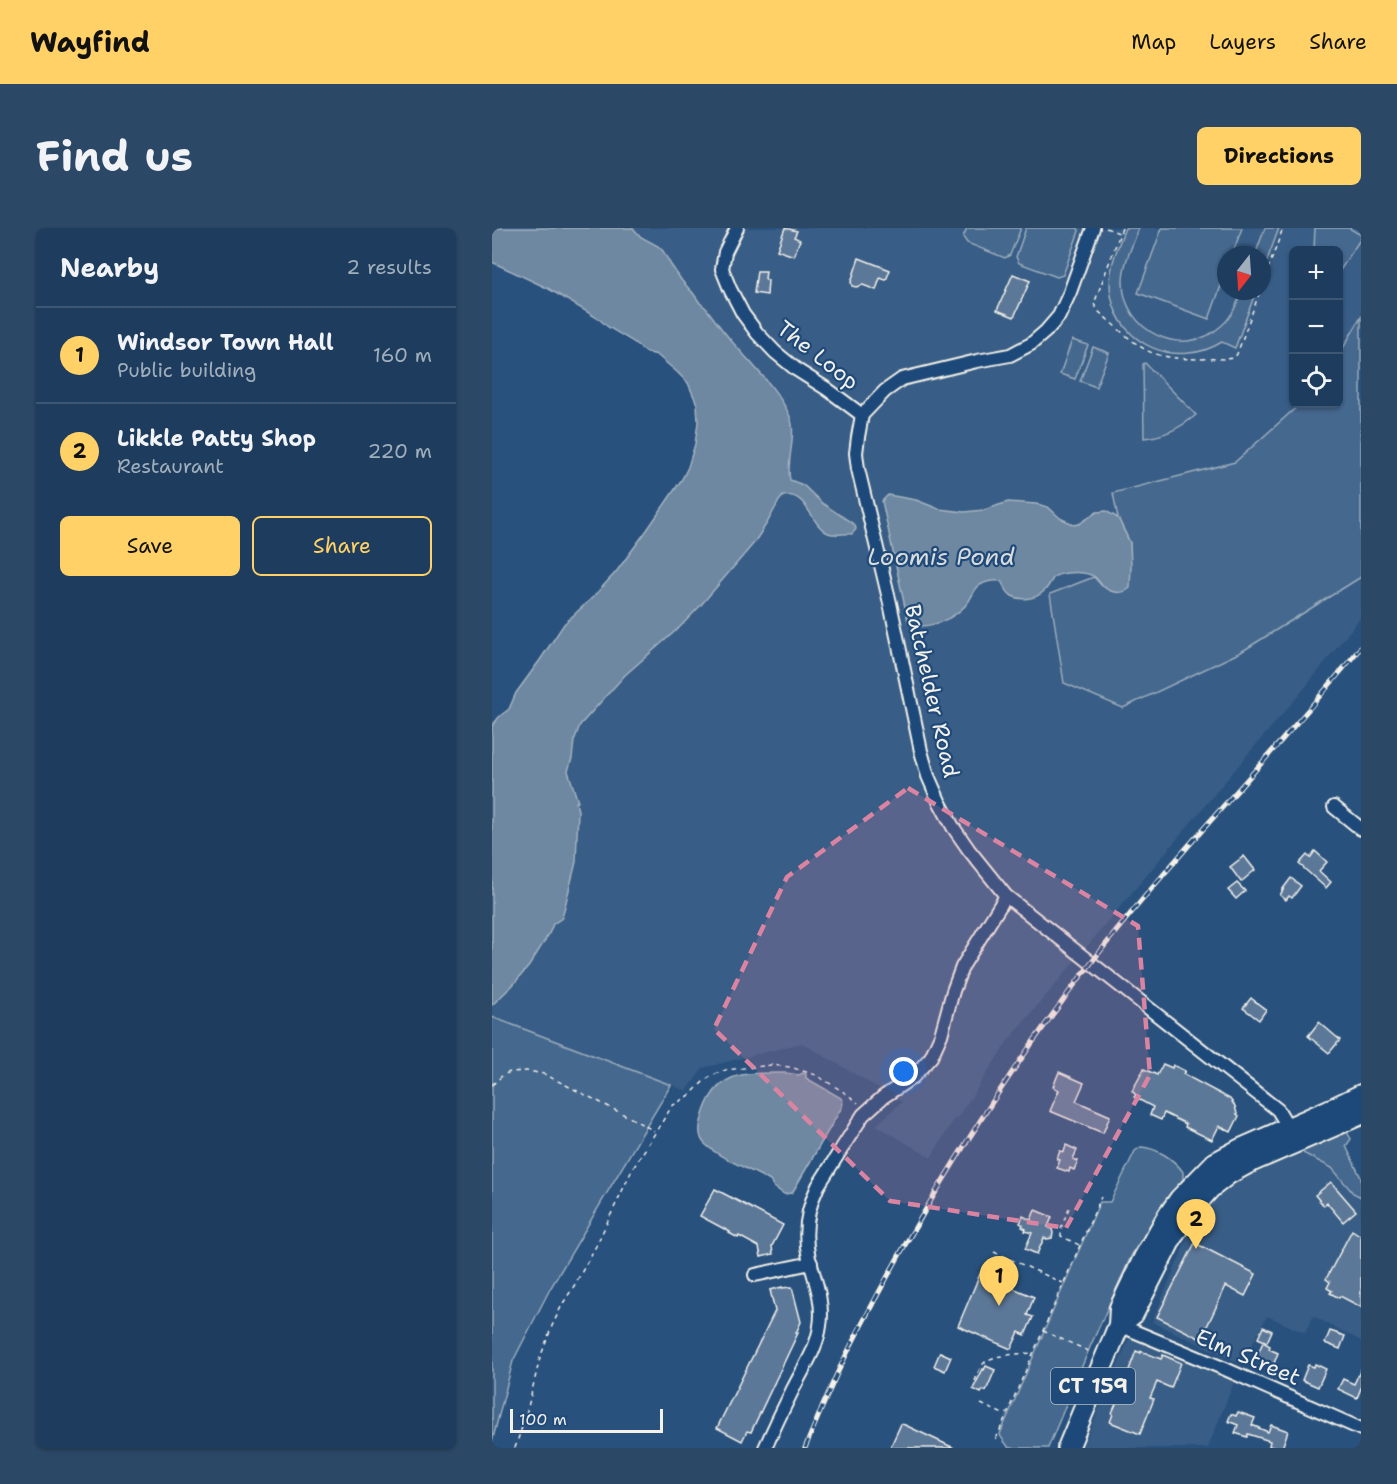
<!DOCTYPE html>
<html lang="en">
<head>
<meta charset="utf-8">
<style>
  :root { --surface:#1e3d5e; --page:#2b4867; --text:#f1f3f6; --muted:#a1aebc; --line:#3c5673; --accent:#ffd166 }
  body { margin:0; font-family:"Shantell Sans",sans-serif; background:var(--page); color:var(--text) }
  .controls { position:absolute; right:18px; top:18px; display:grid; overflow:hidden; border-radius:9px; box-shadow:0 2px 4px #0004 }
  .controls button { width:54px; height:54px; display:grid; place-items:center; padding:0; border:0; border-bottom:2px solid var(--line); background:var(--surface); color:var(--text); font:30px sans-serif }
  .compass { position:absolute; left:725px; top:18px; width:54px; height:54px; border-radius:50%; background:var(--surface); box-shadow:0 2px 4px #0004; rotate:197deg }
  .scale { position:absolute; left:18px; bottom:15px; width:153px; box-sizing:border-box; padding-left:6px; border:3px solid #f4f1e8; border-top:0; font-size:16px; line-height:21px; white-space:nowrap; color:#f4f1e8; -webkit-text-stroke:4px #1f4a7a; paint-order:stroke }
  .you { position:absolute; left:412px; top:844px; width:21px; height:21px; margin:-15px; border:4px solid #fff; border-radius:50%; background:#1a73e8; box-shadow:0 0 0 9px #1a73e833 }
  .badge { display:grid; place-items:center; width:39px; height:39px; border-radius:50%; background:var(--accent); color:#111; font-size:20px; font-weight:700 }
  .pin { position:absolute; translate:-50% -50px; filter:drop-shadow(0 2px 3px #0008) }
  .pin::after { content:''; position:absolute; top:32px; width:21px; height:18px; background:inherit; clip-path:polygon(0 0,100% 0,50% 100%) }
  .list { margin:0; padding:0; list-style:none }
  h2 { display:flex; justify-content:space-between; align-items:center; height:78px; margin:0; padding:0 24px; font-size:26px }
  h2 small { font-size:20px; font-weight:400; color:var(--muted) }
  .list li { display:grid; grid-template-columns:39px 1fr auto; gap:18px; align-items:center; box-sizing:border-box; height:96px; padding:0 24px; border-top:2px solid var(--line) }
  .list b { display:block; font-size:22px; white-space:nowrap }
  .list p { margin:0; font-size:20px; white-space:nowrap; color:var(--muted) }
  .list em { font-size:20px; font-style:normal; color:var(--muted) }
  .actions { display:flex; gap:12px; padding:18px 24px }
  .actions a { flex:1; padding:14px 0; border:2px solid var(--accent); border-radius:9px; text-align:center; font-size:21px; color:var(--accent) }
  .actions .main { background:var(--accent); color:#111 }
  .icon { flex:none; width:33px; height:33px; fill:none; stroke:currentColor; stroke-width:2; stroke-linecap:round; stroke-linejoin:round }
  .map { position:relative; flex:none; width:869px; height:1220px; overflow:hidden; border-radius:9px }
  header { display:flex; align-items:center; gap:36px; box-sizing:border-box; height:84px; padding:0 30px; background:var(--accent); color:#111 }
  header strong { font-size:28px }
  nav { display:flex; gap:33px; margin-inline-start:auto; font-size:21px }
  .intro { display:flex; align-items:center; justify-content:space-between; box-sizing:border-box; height:144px; padding:0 36px }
  h1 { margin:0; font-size:42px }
  .button { padding:15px 27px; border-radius:9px; background:var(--accent); color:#111; font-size:21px; font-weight:700 }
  main { display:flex; gap:36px; padding:0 36px }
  aside { flex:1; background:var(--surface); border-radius:9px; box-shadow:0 2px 4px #0004 }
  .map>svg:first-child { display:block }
</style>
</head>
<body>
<header>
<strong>Wayfind</strong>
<nav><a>Map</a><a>Layers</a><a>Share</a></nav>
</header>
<div class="intro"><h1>Find us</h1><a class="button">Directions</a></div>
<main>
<aside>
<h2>Nearby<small>2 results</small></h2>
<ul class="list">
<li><span class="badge">1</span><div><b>Windsor Town Hall</b><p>Public building</p></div><em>160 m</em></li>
<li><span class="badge">2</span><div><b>Likkle Patty Shop</b><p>Restaurant</p></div><em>220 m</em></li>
</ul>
<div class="actions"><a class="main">Save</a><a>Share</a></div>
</aside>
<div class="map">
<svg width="869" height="1220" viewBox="0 0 869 1220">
  <rect width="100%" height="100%" fill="#28517e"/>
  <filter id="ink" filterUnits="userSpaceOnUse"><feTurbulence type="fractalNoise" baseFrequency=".0167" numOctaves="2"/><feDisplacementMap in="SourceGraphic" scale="12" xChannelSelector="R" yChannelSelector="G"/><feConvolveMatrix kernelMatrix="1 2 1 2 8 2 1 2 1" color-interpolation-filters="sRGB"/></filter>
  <g filter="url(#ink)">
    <g fill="#375d86" fill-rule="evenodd">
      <path d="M141 0H869V389L808 466 757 525 516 813 465 891 463 890 439 930 384 897 410 874 310 815 211 840 195 863 0 789V777L20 758 37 738 57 706 61 696 70 690 84 634 86 583 84 574 86 573 76 543 80 530 82 513 88 497 133 447 188 399 209 377 262 315 275 295 287 273 291 268H297L310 273 328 299 337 305 345 307 360 306 363 297 330 275 311 257 298 252 297 246 300 221V196L289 173 266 142 244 118 214 80 208 75 201 65 190 53 179 38 171 23 149 9ZM802 22H846V176H802ZM734 27H770V63H734Z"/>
      <path d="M811 925 840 940 861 965 869 969V1113L821 1088 813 1105 775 1088 750 1136 660 1094 704 990 728 966 752 949Z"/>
      <path d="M642 1110 742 1154 716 1220H590L637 1111Z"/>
    </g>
    <g fill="#45688e" stroke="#9cacbb" stroke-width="1.5">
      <path d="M475 0H529L518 27 513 30 475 15 471 9Z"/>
      <path d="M534 0H586L587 3 571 47 565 49 527 35 524 29Z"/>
      <path d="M633 0H647C641 17 631 35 631 53 630 103 691 133 729 98 740 89 745 76 750 63H764L743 120 730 114C686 141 628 119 619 67 615 43 625 21 633 0Z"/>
      <path d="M670 0H750L740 27H734V44L717 91 646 65Z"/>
      <path d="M773 0H787L770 46V27H763Z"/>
      <path d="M823 0H857L869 7V10L847 44 846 22H822Z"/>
      <path d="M869 89V349L749 424 631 480 572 455 558 366 602 349 610 358 638 343V315L626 290 621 265 743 234 808 176H846L847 127Z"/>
      <path d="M580 112 596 117 583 151 568 146Z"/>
      <path d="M601 119 617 125 604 159 588 153Z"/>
      <path d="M653 135 704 187C688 200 673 208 652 210L651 136Z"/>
      <path d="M0 789 179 857 58 1061 21 1133 0 1214Z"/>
      <path d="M855 904 859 911 854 918 869 950V969L861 965 840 940 811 925 810 922Z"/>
      <path d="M649 919C665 920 682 931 691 944V951L641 1024 598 1119 556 1220H517L509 1209 508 1206 606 978 608 974H618L643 923Z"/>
    </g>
    <g fill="#6e88a2" stroke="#a4b2be" stroke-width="1.5">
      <path d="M0 0H141L149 9 166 18 171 23 179 37 190 53 201 65 208 75 214 80C223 92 232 105 243 117 259 135 296 172 300 196 303 213 294 236 298 252L311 257 330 275 363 297 364 301 360 306C353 305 344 308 336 305 318 297 316 263 291 268L287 273 275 295 262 315 209 377 188 399 133 447 88 497 82 513 80 530 76 543 86 574H84L86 583 84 634 70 690 61 696 57 706 37 738 20 758 0 777V498L7 489 17 481 24 465 48 432 72 396 101 369 124 344 155 302 190 251 196 239 203 216 206 194 205 176 196 155 185 144 165 127 154 124 140 113 116 99 107 91 57 61 0 34Z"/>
      <path d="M396 267 424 272 447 281 472 284 492 282 516 274 544 276 556 279 568 290 582 297 587 296 605 284 614 283 626 290 638 315 639 338 638 360C629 368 616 364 609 356 607 354 605 351 603 349 595 344 584 344 575 345 571 346 565 346 562 349 558 354 556 360 551 364 543 371 529 373 520 368 515 365 512 359 509 353 503 352 500 353 495 354 479 359 483 368 473 378 461 391 438 401 421 397L416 393 390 273Z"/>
      <path d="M294 845 307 847 311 845 314 846V850L349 870 351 874 350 879 303 960 300 965 292 966 282 959 278 953C257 940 231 933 213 916 206 909 207 898 210 890 223 842 252 845 294 845Z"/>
    </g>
    <g fill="#5b7899" stroke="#f4f1e8" stroke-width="1.5">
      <path d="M293 0 305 3 302 9 308 12 302 28 285 22Z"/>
      <path d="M367 30 398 42 394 52 388 50 384 62 371 57 364 59 360 58 359 54Z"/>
      <path d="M265 43H274L273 51 276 52 275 67 262 65Z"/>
      <path d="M521 46 538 53 522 89 505 82Z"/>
      <path d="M823 623 835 634 827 643 839 654 834 660 807 636 815 627 818 630Z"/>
      <path d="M752 628 763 642 749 654 738 639Z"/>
      <path d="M799 650 809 658 800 670 797 668 794 672 788 667 791 662H790Z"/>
      <path d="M745 655 753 663 744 671 736 662Z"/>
      <path d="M759 770 774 782 767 792 751 780Z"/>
      <path d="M827 794 848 812 837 825 816 808Z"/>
      <path d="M671 836 680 840 681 837 693 843 691 846 738 871 743 878 745 886 747 888 739 904 727 898 720 912 693 899 694 896 672 885 669 892 658 887 661 879 642 869 644 867 640 863 652 841 665 847Z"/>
      <path d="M567 844 592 855 584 873 618 888 611 905 558 883 567 862 561 859Z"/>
      <path d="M574 917 585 922 581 931 586 933 582 942 578 940 577 944 565 940 568 932 565 931 568 923 572 924Z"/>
      <path d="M839 954 864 983 851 994 835 975 832 978 823 967Z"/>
      <path d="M223 961 291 997 280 1018 281 1026 269 1029 267 1019 247 1008 246 1010 237 1005 238 1004 208 988Z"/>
      <path d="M543 982 560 989 556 999 560 1001 561 1005 560 1010 555 1011 552 1010 545 1026 533 1021 540 1005 533 1003 534 1001 530 999 531 997 528 995 531 988 539 992Z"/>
      <path d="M860 1002 869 1008V1079L848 1068 847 1070 838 1065 840 1063 835 1060 838 1054 834 1051Z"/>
      <path d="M703 1015 764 1046 753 1068 734 1058 709 1111 665 1089Z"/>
      <path d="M488 1046 542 1069 535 1087 541 1089 533 1107 527 1104 519 1121 466 1098Z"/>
      <path d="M290 1059V1060L300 1059 309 1094 304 1105H306L259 1204 255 1203 250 1213 225 1200 283 1083 278 1062Z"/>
      <path d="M771 1099 780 1103 775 1114 766 1110Z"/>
      <path d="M838 1103 853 1108 848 1121 833 1115Z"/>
      <path d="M771 1114 778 1118 777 1121 786 1125 781 1138 765 1132 766 1128H765Z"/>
      <path d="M644 1123 649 1125V1123L669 1131 671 1127 689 1135 679 1160 665 1154 658 1170 662 1171 648 1206 618 1194 621 1186 620 1185 635 1151 634 1150Z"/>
      <path d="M448 1124 459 1129 453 1143 442 1138Z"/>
      <path d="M823 1136 834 1141 826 1159 810 1152 816 1137 822 1139Z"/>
      <path d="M494 1138 503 1142 494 1163 491 1162 489 1165 481 1161 491 1141 492 1142Z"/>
      <path d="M869 1141V1160L865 1170 846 1161 851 1151 862 1156Z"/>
      <path d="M746 1184 763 1190 760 1197 776 1204 779 1197 796 1203 790 1220H784L777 1218 778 1213 756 1206 755 1209 743 1205 746 1197 736 1193 739 1186 744 1188Z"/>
      <path d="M409 1196 413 1197 462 1220H398Z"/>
    </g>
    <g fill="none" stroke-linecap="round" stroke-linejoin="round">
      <defs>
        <g id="street">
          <path d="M245 0 233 24 230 41 238 61 251 86 265 105 283 124 305 142 335 161 370 187"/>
          <path d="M601 0 578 64 567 88 554 103 539 116 518 127 485 133 410 151 393 163 370 187 366 209 364 225 366 241 398 375 429 523 436 548 447 573 461 599 477 622 514 668 786 882 797 900 798 905"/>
          <path d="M842 579 869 601"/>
          <path d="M263 1047 319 1035"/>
          <path d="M627 1097 733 1141 869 1201"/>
          <path d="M273 1220C282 1200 291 1181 301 1161 311 1141 325 1121 328 1098 332 1075 323 1052 317 1030 311 1005 315 981 326 958L371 887 391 869 421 849 439 829 449 807 461 763 470 739 514 668"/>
        </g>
        <g id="primary">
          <path d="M627 1097 641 1086 682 1005 701 979 718 960 736 946 758 934 869 886"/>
          <path d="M576 1220 627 1097 628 1080 652 1030 676 988 688 971 723 935 747 922 842 880 869 867"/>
        </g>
      </defs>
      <use href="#street" stroke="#f4f1e8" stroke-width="16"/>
      <use href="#primary" stroke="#f4f1e8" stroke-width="24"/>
      <g stroke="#f4f1e8" stroke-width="1.5" stroke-dasharray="4.5 4.5" stroke-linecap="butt">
        <path d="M614 0 627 5"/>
        <path d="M630 0 602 76 606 83C621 96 637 112 654 122 677 134 710 130 734 131L742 130 745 126 768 63"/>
        <path d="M770 58 791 0"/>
        <path d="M0 857 11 847 18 844 36 843 52 846 137 889 162 903"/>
        <path d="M577 980 569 1000V1008L587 1017"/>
        <path d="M502 1024 571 1055"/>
        <path d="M551 1103 599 1124"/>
        <path d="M483 1153C485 1147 488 1139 492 1135 501 1126 528 1126 540 1125"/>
        <path d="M489 1176 513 1187"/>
        <path d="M504 1211 609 969"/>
        <path d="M23 1220 34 1187 48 1130 60 1098 70 1077 82 1058 104 1018 140 942 180 878 198 867 213 852 221 847 234 842 279 837 298 839 324 847 355 866 366 875"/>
      </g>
      <use href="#street" stroke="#1f4a7a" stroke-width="12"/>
      <use href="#primary" stroke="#1f4a7a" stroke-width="20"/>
      <defs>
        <path id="rail" d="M313 1220C323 1196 333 1172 344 1148 365 1103 389 1060 413 1017 470 917 532 821 603 730 687 622 783 525 869 419"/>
      </defs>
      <use href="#rail" stroke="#f4f1e8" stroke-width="5"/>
      <use href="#rail" stroke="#1f4a7a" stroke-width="3" stroke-dasharray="9" stroke-linecap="butt"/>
    </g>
  </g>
  <path fill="#db84a2" fill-opacity="0.2" stroke="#db84a2" stroke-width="4.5" stroke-dasharray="12 8" stroke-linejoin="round" d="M416 560 646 698 658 847 574 1000 398 973 222 801 295 649Z"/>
  <g text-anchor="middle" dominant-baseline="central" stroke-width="4.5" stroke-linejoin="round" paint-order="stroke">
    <rect fill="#1f4a7a" stroke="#b4bfc7" stroke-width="1.5" x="559" y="1140" width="84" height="36" rx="4.5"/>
    <g font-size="21" font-weight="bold" fill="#f4f1e8">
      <text x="601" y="1158">CT 159</text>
    </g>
    <g font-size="22" fill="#f4f1e8" stroke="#1f4a7a">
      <text transform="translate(326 127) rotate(38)">The Loop</text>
      <text transform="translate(440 463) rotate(77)">Batchelder Road</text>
      <text transform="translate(756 1129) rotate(23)">Elm Street</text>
    </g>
    <g font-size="24" font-style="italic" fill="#d9dcda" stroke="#1f4a7a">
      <text x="449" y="329">Loomis Pond</text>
    </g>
  </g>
</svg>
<div class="controls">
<button>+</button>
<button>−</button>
<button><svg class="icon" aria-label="locate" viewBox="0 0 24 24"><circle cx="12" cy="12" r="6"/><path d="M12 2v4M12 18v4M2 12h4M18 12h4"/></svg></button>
</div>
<svg class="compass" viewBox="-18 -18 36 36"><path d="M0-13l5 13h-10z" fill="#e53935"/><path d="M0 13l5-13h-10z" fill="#a1aebc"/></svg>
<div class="scale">100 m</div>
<div class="you"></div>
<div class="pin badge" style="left:507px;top:1078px">1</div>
<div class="pin badge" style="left:704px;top:1021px">2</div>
</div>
</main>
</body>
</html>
